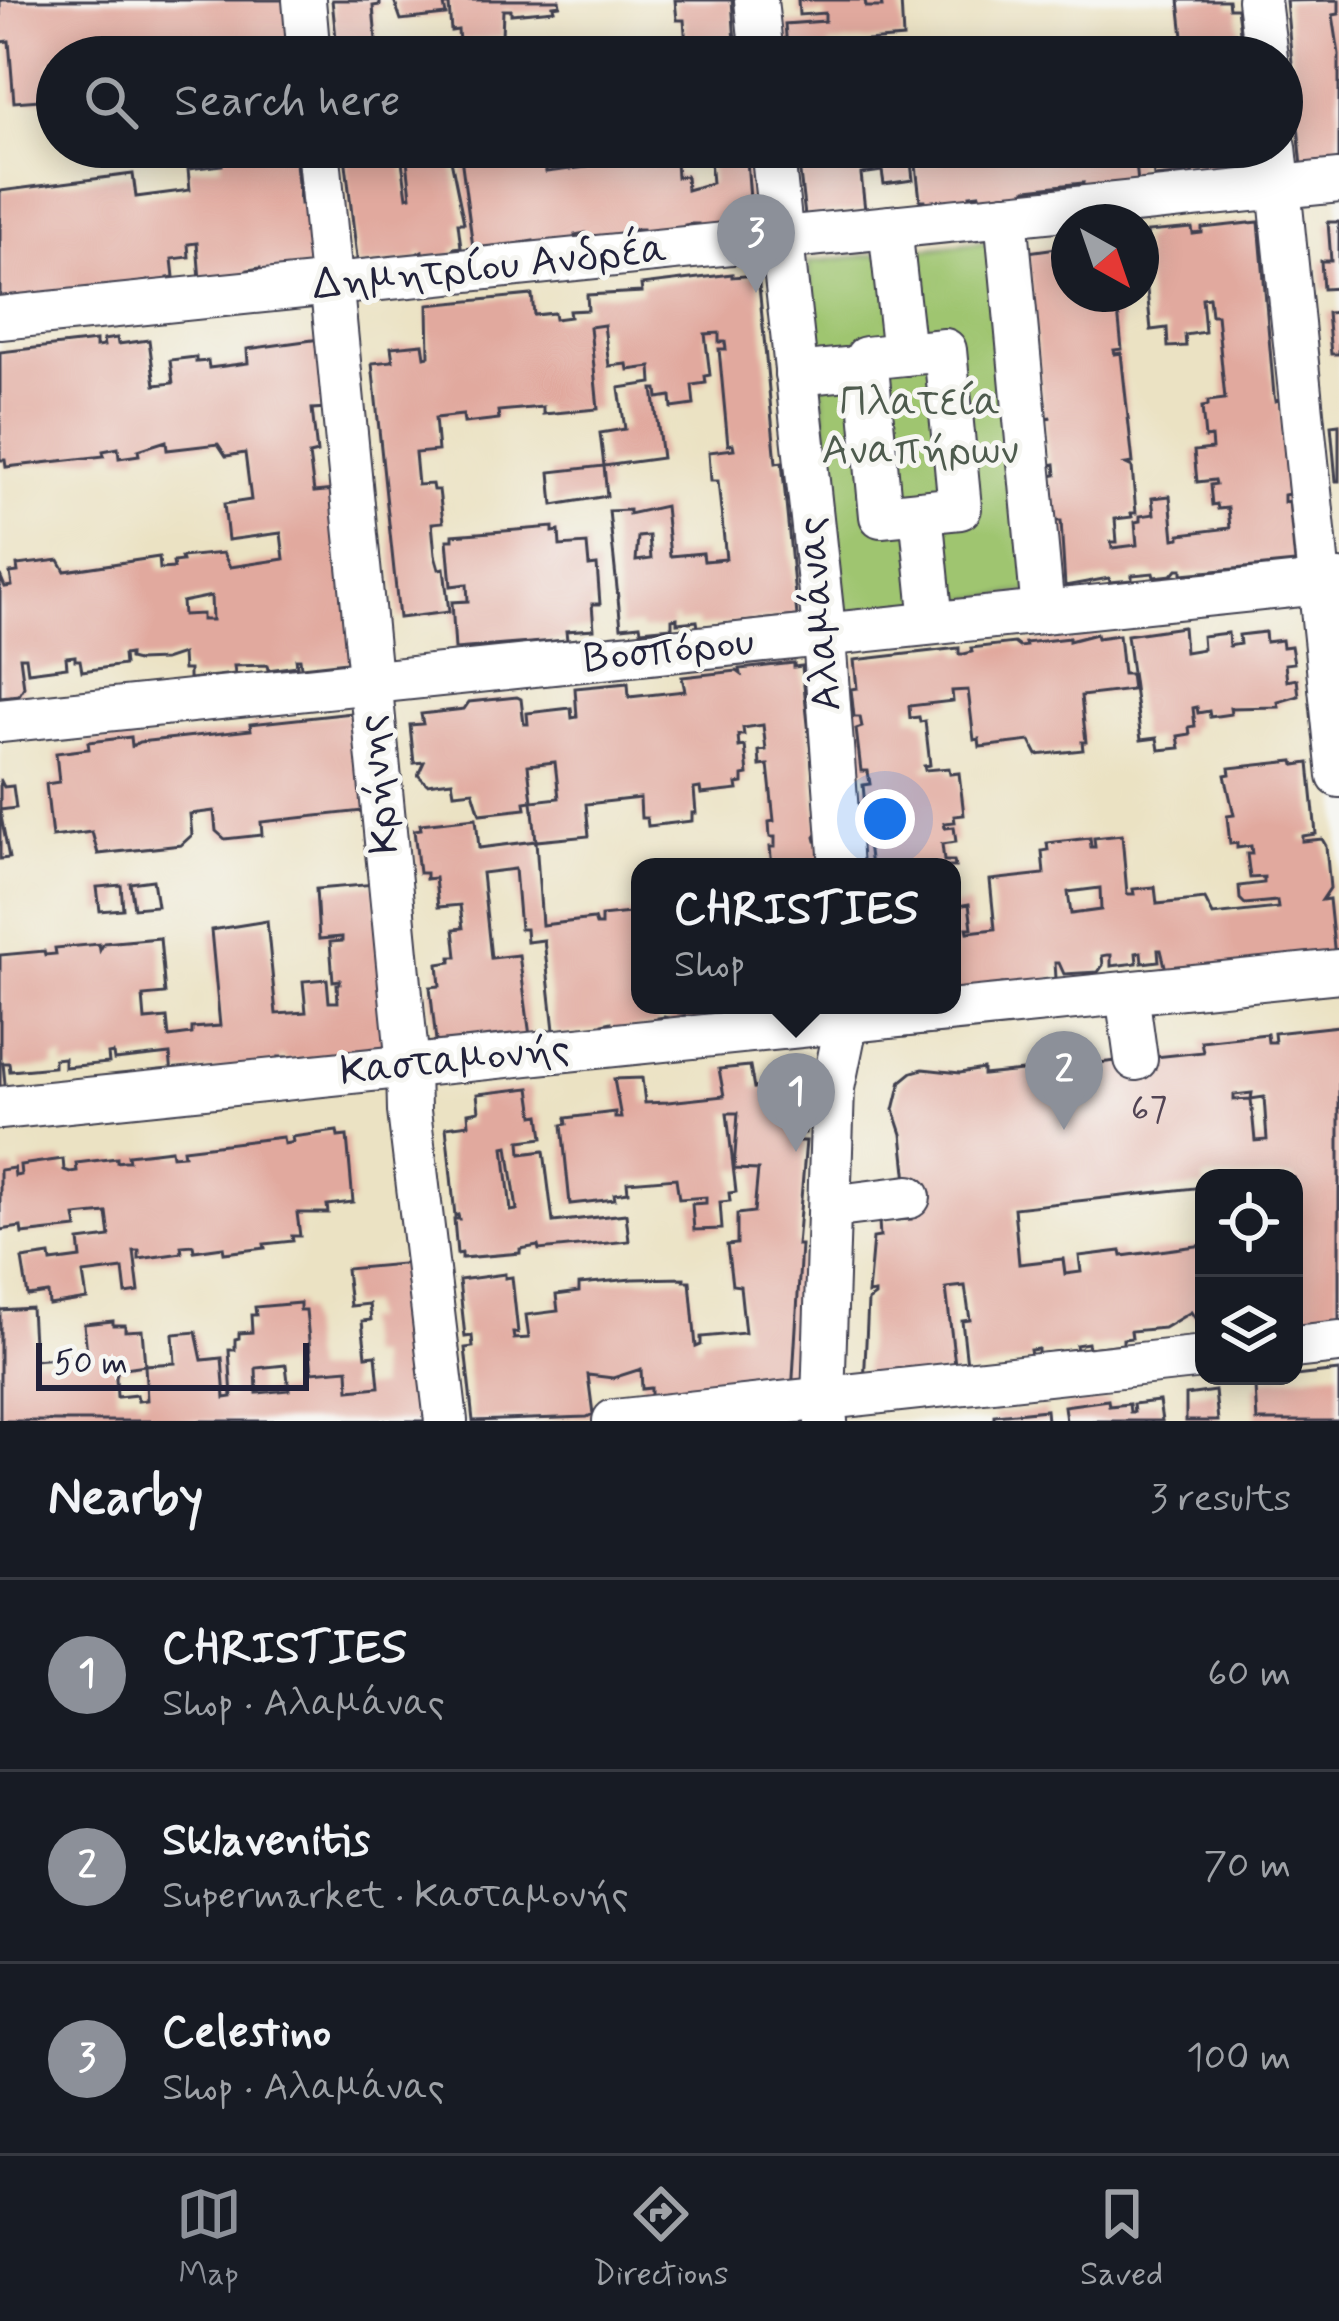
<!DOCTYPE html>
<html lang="en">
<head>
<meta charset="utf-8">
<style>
  :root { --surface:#171b24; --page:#20242c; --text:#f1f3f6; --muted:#9ea1a6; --line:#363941; --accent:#8c9099 }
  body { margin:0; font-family:Mynerve,sans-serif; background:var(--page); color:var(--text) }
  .controls { position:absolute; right:36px; bottom:36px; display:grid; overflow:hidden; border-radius:24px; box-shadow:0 6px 30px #0003 }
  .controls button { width:108px; height:108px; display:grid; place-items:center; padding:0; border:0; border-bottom:3px solid var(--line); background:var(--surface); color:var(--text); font:60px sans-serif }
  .compass { position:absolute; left:1051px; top:204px; width:108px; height:108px; border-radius:50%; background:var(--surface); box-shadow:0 6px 30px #0003; rotate:140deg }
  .scale { position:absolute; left:36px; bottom:30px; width:273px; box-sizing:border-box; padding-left:12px; border:6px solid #22223b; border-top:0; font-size:33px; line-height:42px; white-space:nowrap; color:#22223b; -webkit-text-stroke:9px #f6f6f2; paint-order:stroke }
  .you { position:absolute; left:885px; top:819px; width:42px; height:42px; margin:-30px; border:9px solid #fff; border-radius:50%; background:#1a73e8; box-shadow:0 0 0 18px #1a73e833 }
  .badge { display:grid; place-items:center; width:78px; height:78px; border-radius:50%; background:var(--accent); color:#fff; font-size:39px; font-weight:700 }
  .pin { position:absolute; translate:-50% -99px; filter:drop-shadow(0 3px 6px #0008) }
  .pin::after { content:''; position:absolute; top:63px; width:42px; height:36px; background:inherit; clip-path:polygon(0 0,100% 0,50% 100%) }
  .popup { position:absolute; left:631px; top:858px; width:330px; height:156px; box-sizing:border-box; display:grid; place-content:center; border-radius:24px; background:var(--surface); filter:drop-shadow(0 3px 9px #0005); font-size:39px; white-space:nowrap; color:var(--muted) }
  .popup b { font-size:45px; color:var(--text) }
  .popup::after { content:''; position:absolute; left:50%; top:100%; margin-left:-24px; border:24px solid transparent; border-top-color:var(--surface) }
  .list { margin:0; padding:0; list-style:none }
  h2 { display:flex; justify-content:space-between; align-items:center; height:156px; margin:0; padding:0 48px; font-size:51px }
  h2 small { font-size:39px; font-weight:400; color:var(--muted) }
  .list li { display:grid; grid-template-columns:78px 1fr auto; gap:36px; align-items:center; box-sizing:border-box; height:192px; padding:0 48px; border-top:3px solid var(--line) }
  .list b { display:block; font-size:45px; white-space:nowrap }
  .list p { margin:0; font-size:39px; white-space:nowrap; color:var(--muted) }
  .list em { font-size:39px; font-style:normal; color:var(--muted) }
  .icon { flex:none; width:66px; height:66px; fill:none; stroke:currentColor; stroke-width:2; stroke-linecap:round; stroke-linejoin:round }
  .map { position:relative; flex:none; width:1339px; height:1421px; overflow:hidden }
  .search { position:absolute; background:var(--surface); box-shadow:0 6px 30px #0003; left:36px; right:36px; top:36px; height:132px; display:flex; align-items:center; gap:30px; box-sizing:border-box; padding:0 42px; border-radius:66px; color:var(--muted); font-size:45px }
  .sheet { height:732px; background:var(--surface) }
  nav { display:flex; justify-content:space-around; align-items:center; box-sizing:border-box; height:168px; border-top:3px solid var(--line); background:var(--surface); font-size:33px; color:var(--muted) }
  nav a { display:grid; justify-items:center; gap:6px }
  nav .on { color:var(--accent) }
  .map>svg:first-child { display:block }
</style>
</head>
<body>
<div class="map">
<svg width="1339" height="1421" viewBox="0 0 1339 1421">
  <rect width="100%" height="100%" fill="#f6f6f2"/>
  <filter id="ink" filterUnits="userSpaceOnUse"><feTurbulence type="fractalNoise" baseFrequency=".00833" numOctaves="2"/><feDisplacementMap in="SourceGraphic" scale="24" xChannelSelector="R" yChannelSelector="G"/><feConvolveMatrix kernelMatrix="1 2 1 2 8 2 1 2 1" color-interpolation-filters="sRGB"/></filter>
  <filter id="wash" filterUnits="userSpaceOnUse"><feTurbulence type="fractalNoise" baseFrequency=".004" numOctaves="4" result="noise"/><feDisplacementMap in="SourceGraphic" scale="48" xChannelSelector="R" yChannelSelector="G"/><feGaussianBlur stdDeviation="2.7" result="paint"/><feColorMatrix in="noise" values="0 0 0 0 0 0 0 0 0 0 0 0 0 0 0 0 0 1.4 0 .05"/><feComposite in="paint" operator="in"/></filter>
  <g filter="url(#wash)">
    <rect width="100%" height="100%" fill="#ebe2c3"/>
    <path fill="#9fc570" stroke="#607456" stroke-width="3" d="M994 241 1031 592 845 613 808 262Z"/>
    <g id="blocks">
      <g fill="#e1a99e" fill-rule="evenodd">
        <path d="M0 0H287L292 46 238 48 234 49 235 54 214 57H57V62H50L53 99 14 102 9 41 0 42Z"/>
        <path d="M332 0H380V5L373 6 377 52 374 57H338Z"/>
        <path d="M394 0H559L560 5 553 6 554 10 511 14V10H503L502 37 459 41 458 30 451 31 449 5H444L446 15 401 20Z"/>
        <path d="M675 0H732L736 57H687L684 20H677Z"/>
        <path d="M798 0H865L866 7H882L881 0H901L903 38 829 44 830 57H789L788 53 794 52 793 47 787 48 785 24 825 21V13L799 15Z"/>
        <path d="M1179 0H1228L1229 8H1237L1243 57 1185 55Z"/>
        <path d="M1339 0V14L1333 15 1339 54V163L1302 167 1286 1Z"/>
        <path d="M1014 44 1015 57H992L991 46Z"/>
        <path d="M220 147H262L263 157 295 153 300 204 310 202 317 268 260 274V268L248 270 249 275 200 280 197 243 188 244 189 257 172 259 174 277 168 278 169 284 147 287V281L143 282 144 288 0 303V191L133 174 136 197 190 190 188 169 222 165Z"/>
        <path d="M344 147H395L396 156 401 154 407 197 411 196 407 160 450 155 464 223H458L461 247 454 248V255L423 259 422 251 418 253 419 259 358 266Z"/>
        <path d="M517 147H550L551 154 544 155 546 172 587 167 585 148 683 147 684 161 676 162 677 177 686 176 687 190 712 183 709 147H746L752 225 698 229V224H690L685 225 686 231 643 234V229H632L633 237 586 241 585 233 575 235 576 245 534 250 533 241 521 243 522 247 478 253 473 247 461 157Z"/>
        <path d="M797 147H831L832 156 858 153V147H917L918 161 911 162 913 180 884 184 882 171 861 174 865 210 805 216Z"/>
        <path d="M939 147H1252L1255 172 1193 179 1190 157 1185 158 1187 174 1154 177 1153 162 1136 163 1138 183 1082 189 1083 183 1026 189V197L981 201 979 194 970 195 971 201 926 206 925 200H920L916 165 941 163Z"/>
        <path d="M1259 222 1274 395 1275 401 1280 400 1289 494 1284 495V502L1289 501 1295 563 1182 574V569H1177L1172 575 1154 577 1153 573 1132 575V580L1110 582 1109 578 1065 586 1061 521H1053L1049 476 1056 475 1055 464 1049 465 1044 421 1051 417 1043 418 1028 252 1064 247 1063 242 1069 241V294H1107L1108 302 1117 301 1122 349 1114 350 1115 354 1121 353 1133 463 1126 464 1132 467 1136 513H1131L1132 517 1115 519 1117 542H1111L1112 548 1137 545 1135 522 1140 521V516L1154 514 1152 498 1170 496 1174 539 1180 538V534L1230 528 1228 508 1218 509 1217 504 1212 505 1210 485 1216 484 1215 480 1197 482 1194 451 1212 449 1211 437 1205 438 1202 407 1208 406V401L1225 399 1217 315H1211L1209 297 1202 298 1205 332 1185 335 1186 346 1168 347 1167 328 1151 330 1142 239H1148L1147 232 1192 228 1193 234 1202 233V228Z"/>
        <path d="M1328 222H1339V288L1323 289 1321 261H1331Z"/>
        <path d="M732 274V277L758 275 776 463 782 462 797 616 698 627 697 621 677 623V618L672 619V627L641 630 640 625 621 627 609 511 629 510V514L665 506 670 556 703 553 704 561 726 559 718 481H711L709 452 734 449 733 444 728 445 719 349H726L725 342H719V333L705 334 710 375 705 376 706 383 692 385 694 405 672 408 671 396 658 398 657 389H653L662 458 604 466 607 496 553 505 550 472 604 466 600 433 625 429 619 388 652 383 651 367 628 370 627 364 609 366 604 325 590 327 598 409 543 414V407L498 411 499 419 464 423 463 415 435 418 438 451 415 453 418 485 432 484 433 490H439L443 522 432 523 435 555 439 569 444 568 449 612 399 618 372 363 393 361 391 347 423 344 425 357 429 356 428 305 532 295 534 315 554 313 555 319 570 317 569 311 588 310 587 295 642 292 641 285ZM649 536 651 559 636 561 638 537Z"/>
        <path d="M1339 312V354H1331L1327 313Z"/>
        <path d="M117 338 118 344 149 340 155 385 173 383 170 360 196 357V362L208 361 209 368 248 363 247 349 320 339 328 408 312 409 317 453 309 455 314 492 335 490 355 661 301 667 300 659H296L297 666 268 670 267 665 234 666 235 674 189 679V670H183L182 654 164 660 137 661 129 659V654L123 655 124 665 82 671 80 660H75V656L66 657 67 667 28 672 26 657H20L24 687 19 695 0 697V575L5 587 12 586 10 573 18 572 17 565 59 560 65 571 159 557 160 569 174 568 173 562 182 561 181 557 223 553 230 567 284 559 281 533 228 540 224 504 251 500 245 453 226 456 218 444 167 450 166 441 138 450 139 455 119 458 118 448 103 451 104 456 6 467 5 460H0V352L96 341V347L104 346 103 340ZM211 596 212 620H202V614L183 615 182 602Z"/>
        <path d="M1339 424V481H1336L1331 425Z"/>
        <path d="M553 527V532L559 531 560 546 587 544 589 566 597 565 600 604H592L594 629 566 631 567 640 455 649 452 602 468 601 467 584 451 586 447 540H453V535Z"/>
        <path d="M1183 627 1185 652 1203 649 1202 636 1228 633 1229 646 1240 644 1239 635 1265 632 1266 642 1282 640 1283 647 1291 646 1294 663 1285 664 1287 681 1297 679 1299 696 1278 702 1279 707 1230 708 1231 714 1210 717 1209 711 1198 713 1197 707 1193 708 1195 726 1189 727 1190 734 1178 736 1180 748 1159 750 1157 738 1141 740 1127 635Z"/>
        <path d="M1096 634 1097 638 1119 635 1123 674H1130L1132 690 1081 696 1086 742H1082L1083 750 1037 755 1030 741 980 747 979 739 974 740 968 690 952 691 953 701 909 706 910 718 919 717 920 722 925 721 930 765 924 766 925 770 949 768 950 774 959 773 964 815 954 816 955 822 944 823 945 828 954 827 956 842 942 844 944 861H954L955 867H871L867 835 876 831 875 826 867 827 863 785 870 784 868 771H861L856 729 862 727 860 717H854L851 689 857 688 854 660 959 648V654H964L972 652 971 648 1014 643 1019 647 1026 646 1025 643 1069 638V641Z"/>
        <path d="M794 663V667L802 666 819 832 815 837 816 841 823 840 825 867H772L770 847H775V837H770L769 822 774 821 768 765 760 766 759 751 766 750 763 725 743 728 744 735H738L739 747 745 746 748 775 743 776V783L737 784 738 790 701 794 700 788 694 789 696 813H692V821L648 826 647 818H641L640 798 586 804 589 836 536 841 532 801 559 798 555 762 528 765 532 801 525 802 526 809 480 814 473 791 454 793 452 781 427 784 418 775 424 762 414 763 410 725 423 724 421 714 464 709 469 702 517 697 521 699 524 724H528L527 713 571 708 572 718 577 717 575 688 628 683 629 697 685 691 682 677 737 671 741 674 740 669Z"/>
        <path d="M362 712 372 810 261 822 262 835 225 839 216 831 214 811 190 814 192 835 181 845 98 854 92 832 52 837 46 784 59 782 56 753 89 749 88 742 131 737 132 746 139 742 251 730 250 724Z"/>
        <path d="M1294 761 1295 765 1309 763 1316 834 1302 836V841L1322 839 1326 846 1330 888 1322 900 1329 899 1335 957 1167 974 1161 950H1158L1159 961 1142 963 1141 952 1136 953 1137 963 1111 966V955H1107L1102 956 1103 965 1098 972 1064 974 1059 963H1055L1056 978 1049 979 1050 985 1002 984 952 997V907L969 904 972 928H967L968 932 995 929 990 880 1044 874 1042 851 1048 850 1047 843 1090 838 1091 847H1095L1094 838 1122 835 1127 894H1134L1133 889 1155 887 1157 904 1205 899 1213 915 1278 908 1277 901 1245 904 1240 899 1239 886 1264 883V877L1250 878 1247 854H1252L1251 846 1237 848V843L1230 844 1227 816 1234 815 1225 775 1230 774 1229 768ZM1100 888 1101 910 1071 914 1068 892Z"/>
        <path d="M0 779 4 787 13 786 16 808 0 810Z"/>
        <path d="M0 811 9 858 0 859Z"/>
        <path d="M476 818 479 848 536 841 542 925 594 919 596 925H601V916L640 912V1005H718L714 1020 669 1025 668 1018 664 1017 658 1018V1025L612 1031 611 1022 603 1024V1029L559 1035 558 1030H554L544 940 527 942 526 929H520L515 869 482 873 491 958 519 955 530 1036 501 1040V1035L494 1036 495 1044 437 1050 430 987 440 986 438 964 451 962V957H457L454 929 463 928 460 905 438 907 435 878 426 879V873H419L414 830 421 829 420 824Z"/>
        <path d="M153 880 157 906 134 908 130 883Z"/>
        <path d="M375 884 395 1053 285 1062V1057H279L280 1064 172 1074 170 1054 114 1060 113 1053 108 1054 109 1063 64 1067V1058L54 1059V1067L10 1071 9 1063H3L6 1094H0V955L44 951 45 955 56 954 55 948 99 944 100 950 104 943 160 938 165 994 143 996 145 1020 167 1018 169 1037 192 1034V1028L220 1026 211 930 267 921 276 1014 306 1012 303 981 327 979 329 1002H338L337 984H340V980L333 981 330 942 342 941V937L319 939 316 889Z"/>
        <path d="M121 885 123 909 100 911 97 887Z"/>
        <path d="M1339 1026V1329L1294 1333V1178H1204V1187L1014 1208 1019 1264 1063 1259 1065 1274 1081 1272 1079 1256 1121 1251 1122 1256 1204 1245V1323L1197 1321 1191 1312 1164 1328 1131 1331 1132 1338 1123 1339V1344L1089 1348 1088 1343 1076 1345 1077 1349 1038 1354V1349L1030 1350 1032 1360 968 1373 962 1321 970 1320 965 1286 946 1288 956 1373 864 1385 868 1301 875 1296V1293L868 1294 873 1238 880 1237 879 1221 911 1219 902 1134 894 1110 901 1081 912 1072 923 1069 960 1073 983 1069V1075L1203 1052 1201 1041 1267 1034 1268 1042H1275L1274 1033ZM1252 1093 1251 1099 1264 1097 1267 1140 1255 1141 1251 1099 1234 1100V1095Z"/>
        <path d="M750 1066 754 1088 807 1082 809 1091 805 1133H797V1141H806L797 1245H801L792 1394 651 1396V1388L642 1389 641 1369 613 1378 588 1375 593 1414 587 1417 473 1421 465 1348 473 1347 472 1336 465 1337 459 1280 505 1274V1278L512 1277 518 1333H513L514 1339 529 1338 526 1315 558 1311 556 1295 579 1292V1284L632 1279 684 1278V1281H690L696 1347 701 1345V1337L745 1333 740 1286 732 1285 727 1245 737 1244V1214L754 1212 758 1170 734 1169 738 1113H727L736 1192 729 1193 730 1201 720 1202 722 1229 694 1230 692 1204 706 1203V1197L679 1199 676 1178 627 1182 628 1192 614 1194 615 1199 570 1204 562 1125 567 1124 566 1118 615 1112V1118H621L614 1079 642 1078 645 1103 668 1102 724 1096 719 1069Z"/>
        <path d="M530 1088 534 1116 540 1115 543 1138 520 1141 521 1154 544 1151 553 1222 626 1214 629 1241 539 1250 538 1246 520 1249V1253L462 1258V1253L457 1254 454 1219H459L458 1215 455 1216 446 1127 469 1124 468 1113 479 1111 477 1094ZM508 1146 517 1210 511 1211 504 1147Z"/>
        <path d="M337 1131 338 1137 347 1136 353 1202 327 1205 328 1213H297L300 1236H292L293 1241 264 1244 265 1248 224 1253 223 1247 194 1251 193 1245 181 1246 182 1253 139 1259V1251H134L139 1292 126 1294 123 1269 83 1274 87 1299 49 1305 48 1293 28 1296 22 1259 50 1255 51 1262 81 1258 79 1241 110 1237 107 1213 75 1216 77 1228 22 1234 21 1227 0 1230V1170L14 1168 15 1176 21 1175 20 1165 63 1159 64 1170 70 1172 77 1171 76 1163 117 1158V1162L124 1161H129L128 1155 171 1150 172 1156 184 1155 183 1149 283 1137 284 1144 289 1143 293 1142 292 1137Z"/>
        <path d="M412 1263 433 1421H0V1310L31 1308 34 1360 83 1356V1363L88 1362 84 1324 113 1321V1325H125V1331L142 1330 145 1365 118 1369 116 1378 117 1397 137 1395 138 1401 147 1400 145 1365 175 1363 173 1334 196 1332 202 1360 222 1358 225 1398 232 1397 229 1350H235V1339L239 1338V1333L252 1332 251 1315H256L255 1307 300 1303V1310H306L312 1372 348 1369 349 1390 379 1387 376 1355 366 1356 362 1321 371 1320 369 1304 350 1306 346 1269ZM286 1365 289 1390 257 1393 256 1368Z"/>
        <path d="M1339 1371V1421H1257L1255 1387H1260V1380Z"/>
        <path d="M1215 1391 1218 1421H1186V1395Z"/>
        <path d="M1108 1400 1109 1406 1129 1404 1130 1412H1134L1133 1404 1159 1401 1162 1421H1066L1064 1406Z"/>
        <path d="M1046 1410 1047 1421H994V1415Z"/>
      </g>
    </g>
  </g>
  <g filter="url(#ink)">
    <use href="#blocks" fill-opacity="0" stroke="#403f4f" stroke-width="3"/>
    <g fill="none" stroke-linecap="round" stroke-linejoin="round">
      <defs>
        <g id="minor">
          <path d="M304 0 309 57"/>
          <path d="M756 0 762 57"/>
          <path d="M1259 0 1266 57"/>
          <path d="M318 147 408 1066 409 1111 446 1421"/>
          <path d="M772 147 822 611 841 867"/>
          <path d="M1275 147 1339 776"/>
          <path d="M1006 215 1043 612"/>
          <path d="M0 318 1339 181"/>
          <path d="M867 367 881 516 960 508 945 350 904 354"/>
          <path d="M796 374 867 367 866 358 904 354 890 227"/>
          <path d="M921 512 932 623"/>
          <path d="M0 721 1339 581"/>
          <path d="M1127 993 1136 1059"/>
          <path d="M0 1108 1339 971"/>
          <path d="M830 1207 909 1197"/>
          <path d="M1294 1347 1339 1342"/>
          <path d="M614 1421 1204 1357"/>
          <path d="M826 1421 823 1401 833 1088 850 1005"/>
        </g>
      </defs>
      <use href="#minor" stroke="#403f4f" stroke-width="46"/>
      <use href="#minor" stroke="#fff" stroke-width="42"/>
    </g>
  </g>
  <g text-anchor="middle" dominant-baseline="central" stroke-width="10" stroke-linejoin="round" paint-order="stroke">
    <g font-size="36" fill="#524454">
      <text x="1149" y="1110">67</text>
    </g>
    <g font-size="42" fill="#22223b" stroke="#f6f6f2">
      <text transform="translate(490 268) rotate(-6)">Δημητρίου Ανδρέα</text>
      <text transform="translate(820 614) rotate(-95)">Αλαμάνας</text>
      <text transform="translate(669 651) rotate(-6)">Βοσπόρου</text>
      <text transform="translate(379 784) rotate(-96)">Κρήνης</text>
      <text transform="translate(455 1061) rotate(-6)">Κασταμονής</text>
    </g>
    <g font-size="42" fill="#4e5b4e" stroke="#f6f6f2">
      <text x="920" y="403">Πλατεία<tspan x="920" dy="48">Αναπήρων</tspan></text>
    </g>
  </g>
</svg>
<div class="controls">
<button><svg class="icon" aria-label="locate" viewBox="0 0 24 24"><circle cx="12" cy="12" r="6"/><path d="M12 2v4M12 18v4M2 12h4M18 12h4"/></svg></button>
<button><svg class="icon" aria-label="layers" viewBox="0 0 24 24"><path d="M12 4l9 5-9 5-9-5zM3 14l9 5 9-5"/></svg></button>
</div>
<svg class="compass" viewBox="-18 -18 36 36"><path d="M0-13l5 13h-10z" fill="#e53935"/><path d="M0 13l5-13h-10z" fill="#9ea1a6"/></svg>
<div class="scale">50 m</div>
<div class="you"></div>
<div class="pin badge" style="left:796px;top:1152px">1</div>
<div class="popup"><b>CHRISTIES</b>Shop</div>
<div class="pin badge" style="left:1064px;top:1130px">2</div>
<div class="pin badge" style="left:756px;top:293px">3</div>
<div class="search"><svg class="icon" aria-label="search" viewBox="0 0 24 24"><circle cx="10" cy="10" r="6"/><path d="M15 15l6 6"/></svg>Search here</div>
</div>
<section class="sheet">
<h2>Nearby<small>3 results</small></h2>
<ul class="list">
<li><span class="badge">1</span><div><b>CHRISTIES</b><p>Shop · Αλαμάνας</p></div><em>60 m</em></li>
<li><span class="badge">2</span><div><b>Sklavenitis</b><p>Supermarket · Κασταμονής</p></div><em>70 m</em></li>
<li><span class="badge">3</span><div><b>Celestino</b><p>Shop · Αλαμάνας</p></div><em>100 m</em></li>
</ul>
</section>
<nav>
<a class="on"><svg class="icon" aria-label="map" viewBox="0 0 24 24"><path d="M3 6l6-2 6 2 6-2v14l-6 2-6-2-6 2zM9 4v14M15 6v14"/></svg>Map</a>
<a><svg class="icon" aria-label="directions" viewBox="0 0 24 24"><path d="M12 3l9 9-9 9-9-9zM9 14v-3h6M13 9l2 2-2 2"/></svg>Directions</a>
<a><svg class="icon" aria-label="saved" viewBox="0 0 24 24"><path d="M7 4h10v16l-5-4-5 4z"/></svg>Saved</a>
</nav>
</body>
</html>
